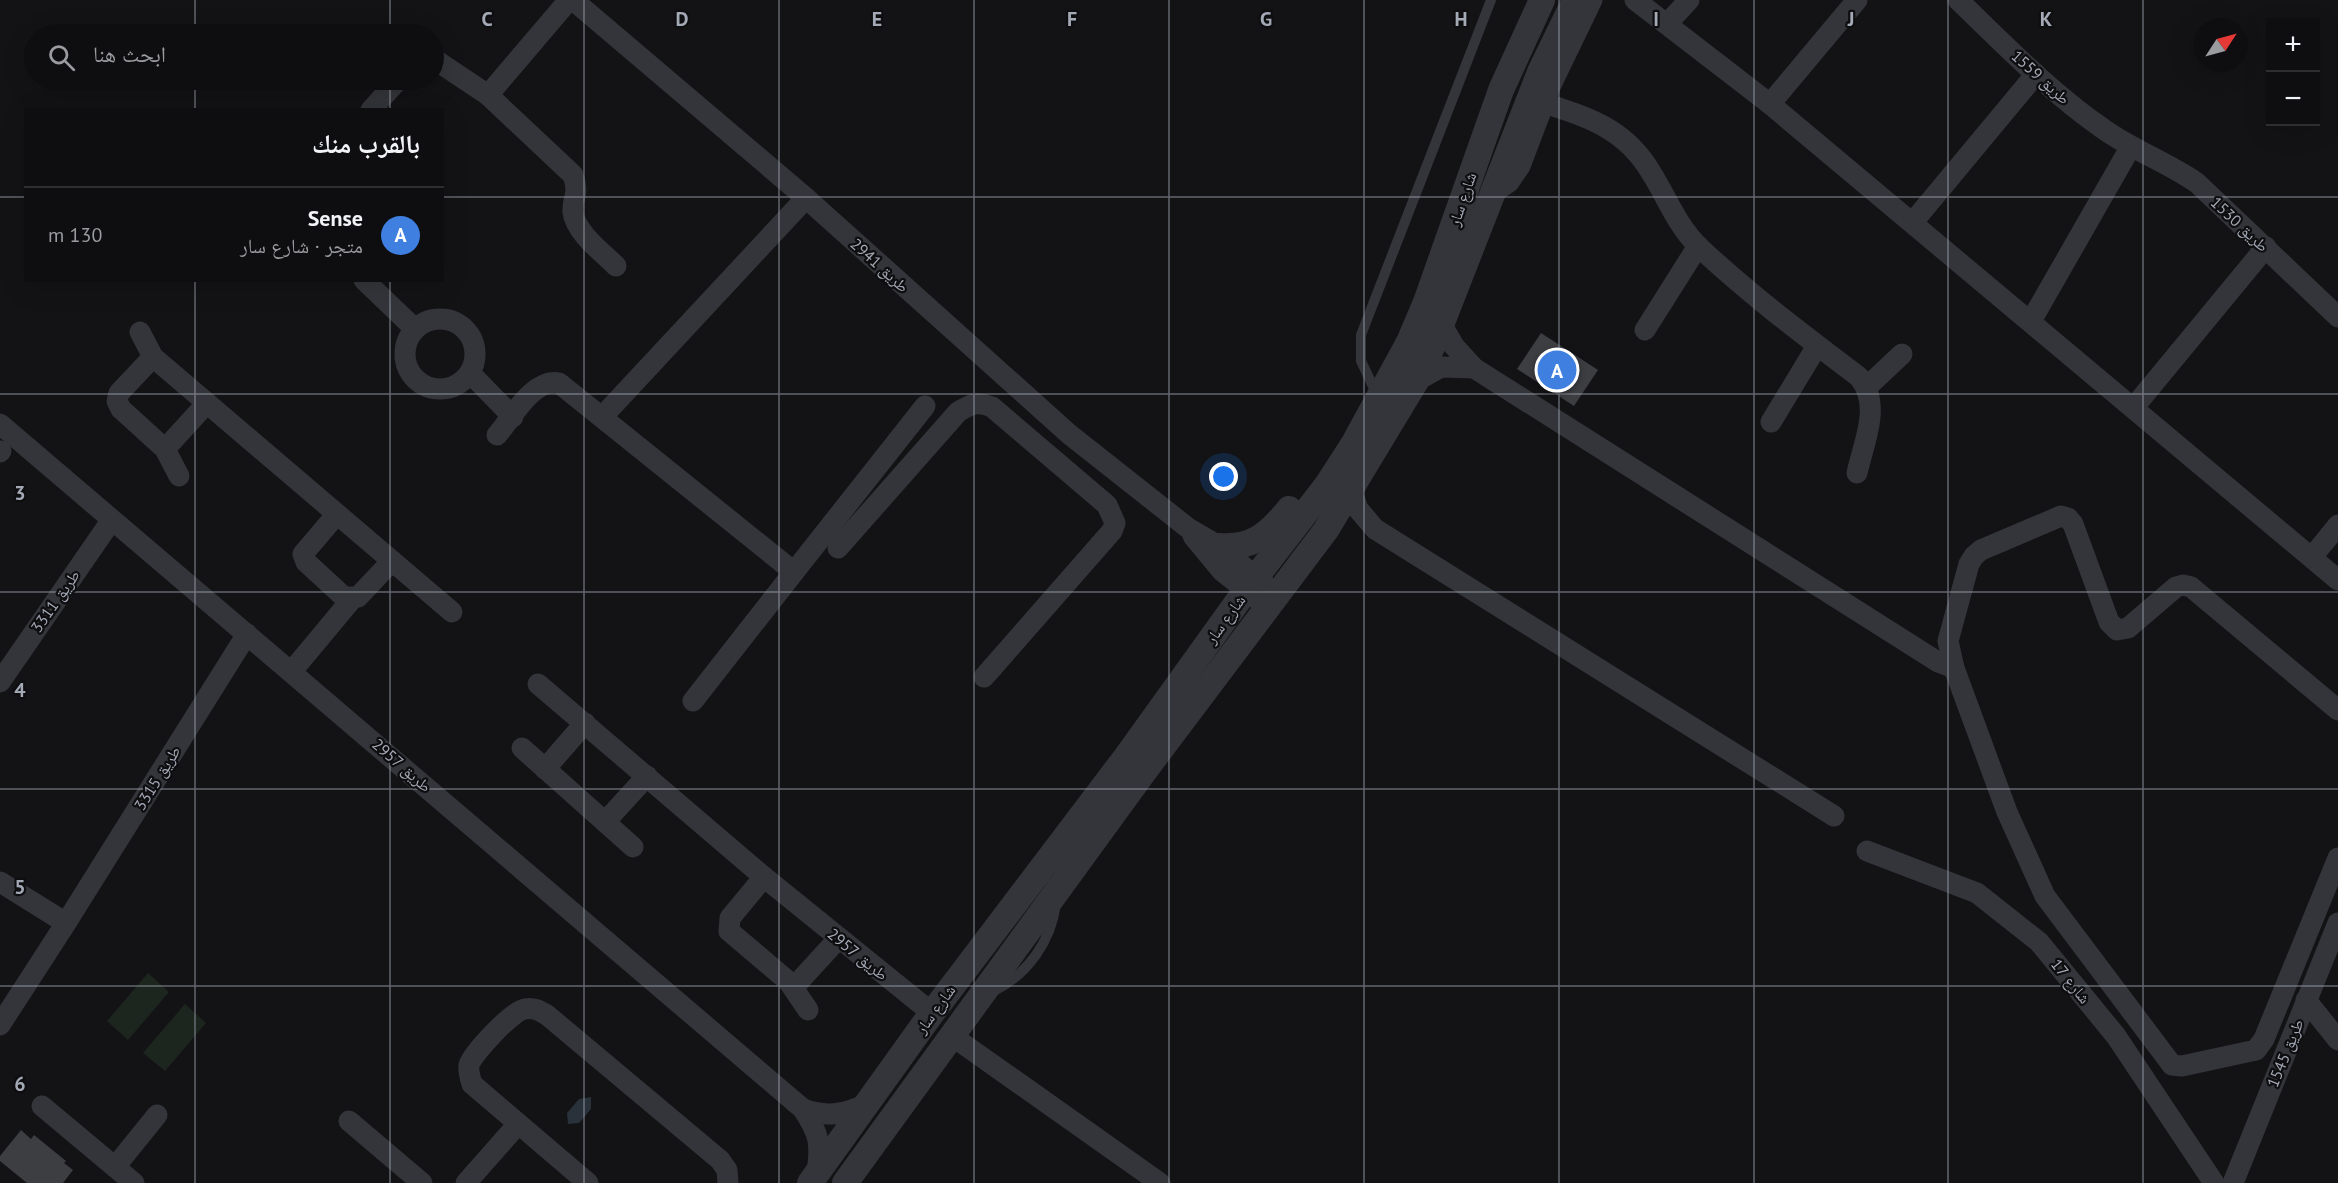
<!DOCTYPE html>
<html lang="ar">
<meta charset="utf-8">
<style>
body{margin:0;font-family:"PT Sans","Noto Naskh Arabic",sans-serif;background:#171719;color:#f1f3f6;direction:rtl}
.controls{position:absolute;right:18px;top:18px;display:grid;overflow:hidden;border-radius:0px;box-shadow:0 6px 24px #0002}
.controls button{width:54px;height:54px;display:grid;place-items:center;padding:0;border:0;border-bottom:2px solid #2e2e30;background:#0e0e10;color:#f1f3f6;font:30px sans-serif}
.compass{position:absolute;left:2194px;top:18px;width:54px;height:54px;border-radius:50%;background:#0e0e10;box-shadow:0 6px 24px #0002;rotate:54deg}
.you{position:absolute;left:1224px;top:477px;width:21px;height:21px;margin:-15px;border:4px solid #fff;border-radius:50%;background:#1a73e8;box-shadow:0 0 0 9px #1a73e833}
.badge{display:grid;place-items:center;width:39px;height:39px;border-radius:50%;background:#fdbf24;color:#fff;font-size:20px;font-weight:700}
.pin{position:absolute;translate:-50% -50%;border:3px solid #fff;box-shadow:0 2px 6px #0006}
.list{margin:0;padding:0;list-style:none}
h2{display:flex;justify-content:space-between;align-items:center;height:78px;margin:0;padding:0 24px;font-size:26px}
h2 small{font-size:20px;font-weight:400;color:#9b9c9f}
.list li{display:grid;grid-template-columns:39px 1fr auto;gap:18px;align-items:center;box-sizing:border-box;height:96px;padding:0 24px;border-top:2px solid #2e2e30}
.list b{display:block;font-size:22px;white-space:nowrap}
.list p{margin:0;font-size:20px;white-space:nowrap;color:#9b9c9f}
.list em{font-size:20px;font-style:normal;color:#9b9c9f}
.icon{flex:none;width:33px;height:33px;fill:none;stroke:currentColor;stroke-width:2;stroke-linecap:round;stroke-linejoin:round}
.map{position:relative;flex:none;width:2338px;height:1183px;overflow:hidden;direction:ltr}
.search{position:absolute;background:#0e0e10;box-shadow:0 6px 24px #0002;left:24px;top:24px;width:420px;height:66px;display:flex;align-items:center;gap:15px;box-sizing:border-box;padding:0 21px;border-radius:33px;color:#9b9c9f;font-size:22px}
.panel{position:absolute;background:#0e0e10;box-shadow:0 6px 24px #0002;left:24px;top:108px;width:420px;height:174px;border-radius:0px;direction:rtl}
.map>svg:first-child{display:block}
</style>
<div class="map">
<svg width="2338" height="1183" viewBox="0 0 2338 1183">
<rect width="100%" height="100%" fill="#131315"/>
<g fill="#1d251f">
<polygon points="148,973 169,992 128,1040 107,1021"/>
<polygon points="185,1004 206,1023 165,1071 143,1053"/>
</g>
<polygon fill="#29313a" points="591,1097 591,1109 579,1123 568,1124 567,1113 579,1099"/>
<g fill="#3d3e42">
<polygon points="1541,333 1598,370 1574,406 1517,369"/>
<polygon points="21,1130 31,1139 34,1135 66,1161 64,1163 73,1170 63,1183 27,1183 0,1161 0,1156"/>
</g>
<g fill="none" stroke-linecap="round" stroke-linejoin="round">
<g stroke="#34353a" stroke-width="10">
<polyline points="1378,397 1361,361 1361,335 1491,0"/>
<path d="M 994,991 C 1028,974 1051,941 1056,904"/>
</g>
<g stroke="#34353a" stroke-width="21">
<polyline points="573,0 806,198 1069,434 1188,528 1219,546 1277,595"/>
<polyline points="1635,0 1770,104 2338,580"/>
<path d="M 1958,0 C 2004,44 2050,92 2102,128 C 2132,150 2167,162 2197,183 L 2338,317"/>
<polyline points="1667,24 1689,0"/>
<path d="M 434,59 L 488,95 L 573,175 C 580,196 572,196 573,212 C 575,232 603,253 616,266"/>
<polyline points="488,95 569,0"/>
<path d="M 1544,103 C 1590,118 1626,129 1652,174 C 1667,198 1678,227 1699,247 C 1749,294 1805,336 1859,377 C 1882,405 1864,441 1857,473"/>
<polyline points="1770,104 1857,0"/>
<polyline points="371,110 398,80"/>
<polyline points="1493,193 1509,182 1520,166 1550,87 1592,0"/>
<polyline points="1913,222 2036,74"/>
<polyline points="364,280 414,328"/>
<circle cx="440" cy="354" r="35"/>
<polyline points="2031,321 2130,148"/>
<polyline points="1442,325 1454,346 1474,368 1938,662 1954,668"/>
<polyline points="1645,330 1698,246"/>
<polyline points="140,332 153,357 452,612"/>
<polyline points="153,357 119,393 117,401 121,409 165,449 179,476"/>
<polyline points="470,373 513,417"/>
<polyline points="1416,381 1441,367 1474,368"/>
<polyline points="1867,387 1902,354"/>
<polyline points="2134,407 2266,247"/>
<polyline points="603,416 806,198"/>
<polyline points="1771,422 1817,346"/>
<path d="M 0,424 L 803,1109 C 820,1135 821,1144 817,1173"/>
<path d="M 497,435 C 512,418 533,378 559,383 L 794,572 L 925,406"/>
<polyline points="165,449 207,403"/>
<polyline points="0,452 1,451"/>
<polyline points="1351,489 1358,509 1375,529 1834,816"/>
<polyline points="337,514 303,554 306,562 344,597 358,597 392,561"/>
<polyline points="1193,536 1222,571 1267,607"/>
<path d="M 838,548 L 958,412 C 971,404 977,401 992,407 L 1107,505 L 1115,523 L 1112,531 L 984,677"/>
<polyline points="2312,557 2338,525"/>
<polyline points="292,671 352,599"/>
<polyline points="0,682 111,521"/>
<polyline points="538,684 764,877 932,1013"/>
<polyline points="693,701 794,572"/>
<polyline points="2338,710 2191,587 2183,585 2176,587 2128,628 2117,630 2109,622 2073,524 2068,518 2061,516 1981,550 1974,556 1969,564 1948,641 1954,668 2007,812 2045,896 2172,1065 2182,1066 2256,1050 2264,1039 2338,858"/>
<polyline points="522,748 633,847"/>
<polyline points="545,769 585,723"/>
<polyline points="605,822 647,776"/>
<polyline points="1867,851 1977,893 2039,942 2116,1036 2214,1183"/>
<polyline points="764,877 730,918 729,931 789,982 808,1010"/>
<polyline points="0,882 66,923 0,1025"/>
<polyline points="66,923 247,634"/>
<polyline points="794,987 838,939"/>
<polyline points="2306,1000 2338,1040"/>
<polyline points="952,1036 1160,1183"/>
<polyline points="42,1106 134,1183"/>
<path d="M 803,1109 C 828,1118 845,1114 869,1103"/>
<polyline points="349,1121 422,1183"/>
<polyline points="115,1167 157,1115"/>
<polyline points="466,1183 518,1124"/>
<path d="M 588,1183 L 472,1084 C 470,1077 468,1072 469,1065 C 473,1053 513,1010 525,1009 C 534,1007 540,1011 547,1015 L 720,1160 L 727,1170 L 728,1183"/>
<polyline points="2233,1183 2338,923"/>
</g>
<g stroke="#34353a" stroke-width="26">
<path d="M 1219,546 C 1252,549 1269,534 1289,509"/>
<polyline points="810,1183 932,1013 1126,757 1246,590 1327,485 1354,443 1409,342 1426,302 1501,90 1542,0"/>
<polyline points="845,1183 1143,773 1326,530 1416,381 1434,343 1540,72 1575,0"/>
</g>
</g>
<path fill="none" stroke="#a4a9b6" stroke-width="1.5" stroke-opacity="0.55" d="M 195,0 L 195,34M 390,0 L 390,34M 584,0 L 584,1183M 779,0 L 779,1183M 974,0 L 974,1183M 1169,0 L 1169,1183M 1364,0 L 1364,1183M 1559,0 L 1559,1183M 1754,0 L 1754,1183M 1948,0 L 1948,1183M 2143,0 L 2143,1183M 195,80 L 195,110M 390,80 L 390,110M 0,197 L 26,197M 442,197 L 2338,197M 195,280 L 195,1183M 390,280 L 390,1183M 0,394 L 2338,394M 0,592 L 2338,592M 0,789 L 2338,789M 0,986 L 2338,986"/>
<g text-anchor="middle" stroke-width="4.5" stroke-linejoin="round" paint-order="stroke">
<g font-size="16" fill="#a4a9b6" stroke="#0e0e10">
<text transform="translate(2041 77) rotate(42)" y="6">طريق 1559</text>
<text transform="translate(1462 199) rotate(-71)" y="6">شارع سار</text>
<text transform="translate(2240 224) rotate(43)" y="6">طريق 1530</text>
<text transform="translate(880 265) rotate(42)" y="6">طريق 2941</text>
<text transform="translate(55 601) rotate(-55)" y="6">طريق 3311</text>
<text transform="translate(1225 619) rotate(-54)" y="6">شارع سار</text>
<text transform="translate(402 765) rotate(41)" y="6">طريق 2957</text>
<text transform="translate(157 778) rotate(-58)" y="6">طريق 3315</text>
<text transform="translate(858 954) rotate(39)" y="6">طريق 2957</text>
<text transform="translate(2071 981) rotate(51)" y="6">شارع 17</text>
<text transform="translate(935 1009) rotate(-54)" y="6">شارع سار</text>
<text transform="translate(2285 1053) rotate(-68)" y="6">طريق 1545</text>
</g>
</g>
<g font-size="20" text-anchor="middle" font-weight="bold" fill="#a4a9b6" stroke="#0e0e10" stroke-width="4.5" stroke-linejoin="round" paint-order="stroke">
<text x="487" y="26">C</text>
<text x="682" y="26">D</text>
<text x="877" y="26">E</text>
<text x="1072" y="26">F</text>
<text x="1266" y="26">G</text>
<text x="1461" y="26">H</text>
<text x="1656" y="26">I</text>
<text x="1851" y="26">J</text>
<text x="2046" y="26">K</text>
<text x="20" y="500">3</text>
<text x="20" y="697">4</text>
<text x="20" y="894">5</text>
<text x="20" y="1091">6</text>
</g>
</svg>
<div class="controls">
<button>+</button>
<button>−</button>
</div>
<svg class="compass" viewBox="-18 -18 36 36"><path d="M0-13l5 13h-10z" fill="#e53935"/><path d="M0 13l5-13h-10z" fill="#9b9c9f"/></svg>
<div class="you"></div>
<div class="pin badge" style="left:1557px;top:370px;background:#3f7fe0">A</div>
<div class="search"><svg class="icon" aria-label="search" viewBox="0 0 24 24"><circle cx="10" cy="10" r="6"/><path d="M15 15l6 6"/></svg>ابحث هنا</div>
<section class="panel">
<h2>بالقرب منك<small></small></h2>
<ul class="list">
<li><span class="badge" style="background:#3f7fe0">A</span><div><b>Sense</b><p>متجر · شارع سار</p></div><em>130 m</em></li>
</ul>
</section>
</div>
